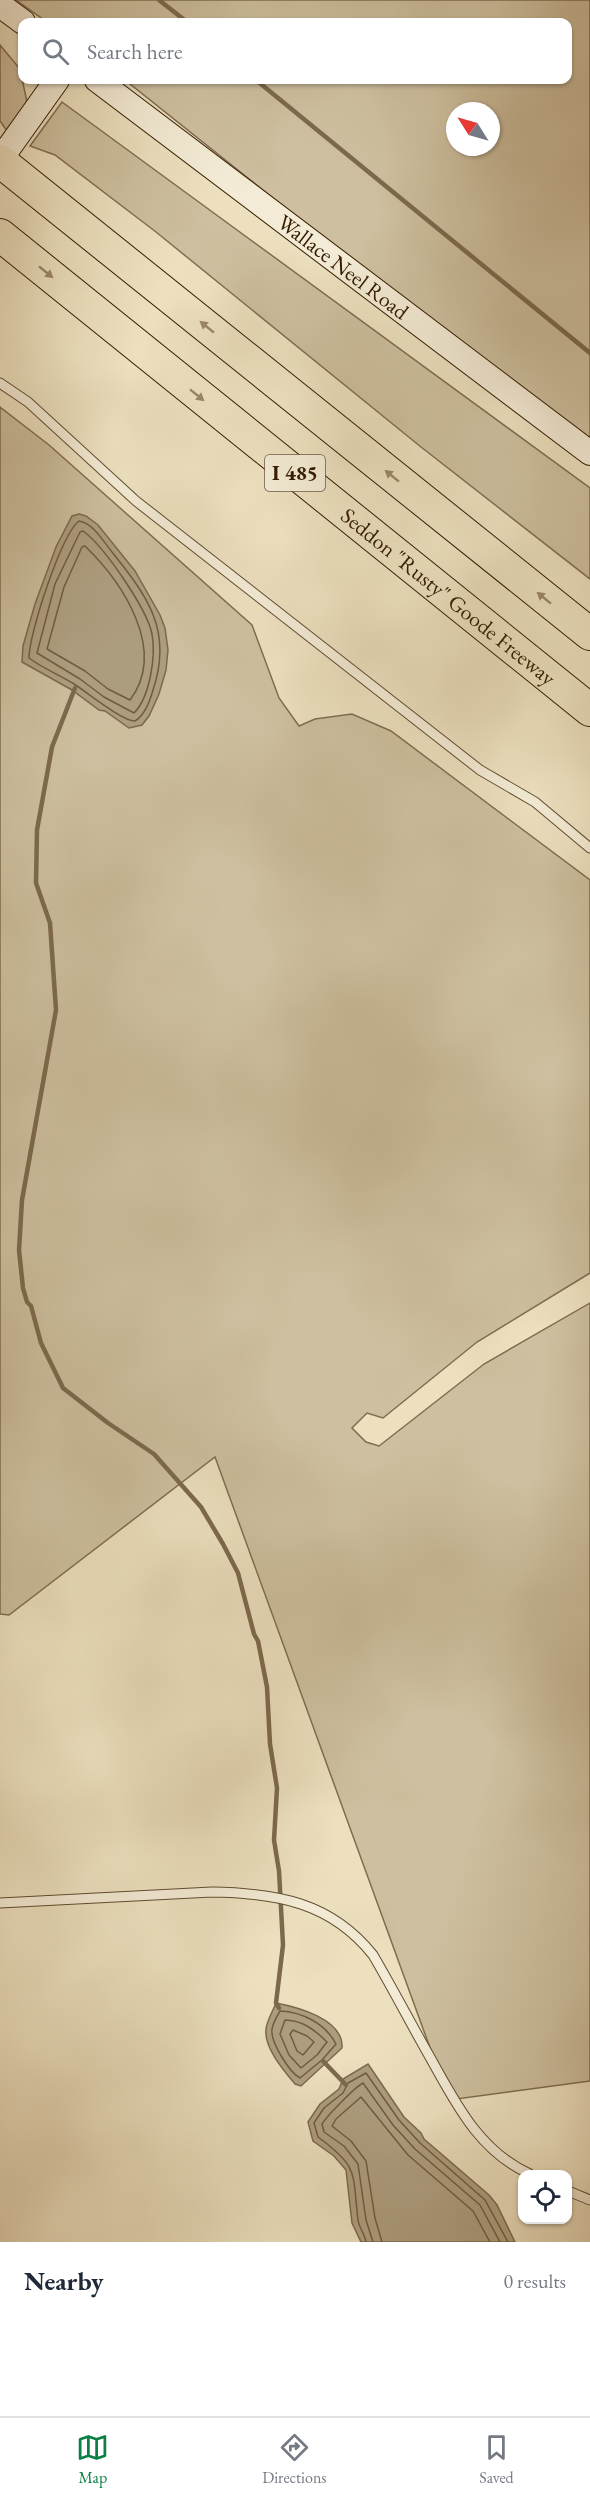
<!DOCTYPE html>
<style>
body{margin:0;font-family:"EB Garamond",serif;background:#f6f6f7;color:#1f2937}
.controls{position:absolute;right:18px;bottom:18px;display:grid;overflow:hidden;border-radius:12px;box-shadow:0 2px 4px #0004}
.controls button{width:54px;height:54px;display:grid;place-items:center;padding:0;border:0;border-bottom:2px solid #e0e1e3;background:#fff;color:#1f2937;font:30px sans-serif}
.compass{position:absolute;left:446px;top:102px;width:54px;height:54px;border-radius:50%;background:#fff;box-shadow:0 2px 4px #0004;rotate:307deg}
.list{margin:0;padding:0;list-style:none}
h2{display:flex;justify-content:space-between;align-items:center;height:78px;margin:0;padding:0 24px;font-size:26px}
h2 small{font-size:20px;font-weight:400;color:#747a83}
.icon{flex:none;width:33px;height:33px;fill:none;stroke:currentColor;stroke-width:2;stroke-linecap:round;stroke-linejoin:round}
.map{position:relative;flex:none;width:590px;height:2242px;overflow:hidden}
.search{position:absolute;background:#fff;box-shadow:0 2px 4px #0004;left:18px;right:18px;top:18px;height:66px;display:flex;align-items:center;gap:15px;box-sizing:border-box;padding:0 21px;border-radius:12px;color:#747a83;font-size:22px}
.sheet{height:174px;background:#fff}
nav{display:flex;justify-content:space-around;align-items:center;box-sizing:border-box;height:84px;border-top:2px solid #e0e1e3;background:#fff;font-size:16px;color:#747a83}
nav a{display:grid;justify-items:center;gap:3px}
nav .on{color:#0b8043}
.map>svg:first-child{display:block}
</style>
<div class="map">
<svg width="590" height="2242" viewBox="0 0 590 2242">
<rect width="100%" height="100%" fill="#ece0bf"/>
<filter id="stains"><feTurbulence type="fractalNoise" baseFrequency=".00333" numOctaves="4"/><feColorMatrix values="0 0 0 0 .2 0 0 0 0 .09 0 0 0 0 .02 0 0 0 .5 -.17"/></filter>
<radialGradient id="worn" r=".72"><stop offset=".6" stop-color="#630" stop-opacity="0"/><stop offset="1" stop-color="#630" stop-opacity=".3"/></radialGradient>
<g fill="#cdbf9f" stroke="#806d50" stroke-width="1.5" fill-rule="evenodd">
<path d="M 16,0 L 590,0 L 590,440 L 293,214 L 125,80 L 568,80 L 568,22 L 47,22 ZM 455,111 L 491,111 L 491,147 L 455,147 Z"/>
<polygon points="0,45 20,69 27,102 7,131 0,121"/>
<polygon points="62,102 590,488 590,579 421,447 156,232 55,155 30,146"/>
<polygon points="0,407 49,445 252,625 279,698 299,726 315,719 352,714 391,731 590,880 590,1273 477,1342 383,1418 367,1413 352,1428 366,1442 379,1446 484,1364 590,1303 590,2081 449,2100 215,1457 9,1615 0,1614"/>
</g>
<g fill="#ad9d7f" stroke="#7c694d" stroke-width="1.5">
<polygon points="79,514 86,516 98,525 135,571 160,615 165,628 168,650 166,670 159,694 149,716 142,725 129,728 105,711 99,710 72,690 22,662 23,646 35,604 56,547 72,516"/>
<path d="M 276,2003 C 297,2007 344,2019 342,2048 L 301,2086 L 295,2084 C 285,2072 264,2048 266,2030 C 266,2022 273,2011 276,2003 Z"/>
<polygon points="368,2064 404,2117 421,2133 424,2139 489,2195 497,2205 515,2242 361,2242 352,2223 346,2170 334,2156 313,2141 308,2122 320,2104 339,2089 343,2079"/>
</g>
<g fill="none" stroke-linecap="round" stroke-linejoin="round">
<g stroke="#705c40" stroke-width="1.5">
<path d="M 79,521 C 93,523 103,541 112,552 C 148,597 173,631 153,690 C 150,701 145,715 135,721 C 122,721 87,692 74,684 C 60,675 42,668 29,658 C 29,634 61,535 79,521 Z"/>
<path d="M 83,531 C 104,546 147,609 152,634 C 156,656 150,697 134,713 L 104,697 L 80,679 L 37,653 L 55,584 L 80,532 Z"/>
<path d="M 85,546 C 122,582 168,650 130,700 L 108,689 L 85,671 L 47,649 L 64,587 L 82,547 Z"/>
<path d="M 280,2011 C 302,2012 325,2023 336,2044 L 322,2060 L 300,2078 C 290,2073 270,2042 272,2029 C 273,2023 277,2016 280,2011 Z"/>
<path d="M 285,2020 C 302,2020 315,2030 327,2042 L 317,2055 L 301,2068 L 289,2055 L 280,2034 Z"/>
<polygon points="293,2030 307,2036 314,2042 303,2055 297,2051 290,2034"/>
<path d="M 366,2242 C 365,2234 359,2228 358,2220 C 352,2172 360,2168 318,2137 L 314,2123 L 324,2108 L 343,2093 L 348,2083 L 366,2073 L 399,2120 L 420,2143 L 485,2200 L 508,2242"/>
<path d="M 373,2242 L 366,2220 L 358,2164 L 344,2146 L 324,2132 L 322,2124 C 327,2116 355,2087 363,2083 L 393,2125 L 415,2149 L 480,2205 L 500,2242"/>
<polyline points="382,2242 375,2218 366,2161 351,2141 332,2126 336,2119 361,2097 408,2155 473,2211 490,2242"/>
</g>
<g stroke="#7c694d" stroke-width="4.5">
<polyline points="159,0 187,22"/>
<polyline points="256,80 590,353"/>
<polyline points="75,688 52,747 37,830 36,883 50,923 56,1010 22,1200 19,1250 23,1288 27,1302 31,1306 41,1343 63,1388 108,1423 154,1454 201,1507 223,1544 238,1573 254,1634 258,1641 267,1687 270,1744 277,1788 274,1840 279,1871 283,1945 276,2003 279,2008"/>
<polyline points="323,2061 346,2085"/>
</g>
<defs>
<g id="lane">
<polyline points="0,383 28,402 136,501 480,770 535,802 590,848"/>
<path d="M 0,1903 L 212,1892 C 276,1893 331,1902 373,1955 C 393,1989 411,2024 431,2059 C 456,2104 480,2152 530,2174"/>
<polyline points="568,2191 590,2200"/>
</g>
<g id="secondary">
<polyline points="0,5 23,22"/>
<path id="s1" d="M 97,80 L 590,453"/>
<polyline points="0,160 57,80"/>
</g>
<g id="highway">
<polyline points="0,161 590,634"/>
<path id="s2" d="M 0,235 L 590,710"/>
</g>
</defs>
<use href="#lane" stroke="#614c31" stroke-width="11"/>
<use href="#secondary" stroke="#331b02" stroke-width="26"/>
<use href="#highway" stroke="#331b02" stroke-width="34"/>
<use href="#lane" stroke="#f3ebd5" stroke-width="9"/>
<use href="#secondary" stroke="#f3ebd5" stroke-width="24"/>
<use href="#highway" stroke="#ece0bf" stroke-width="32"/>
</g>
<defs><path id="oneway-solid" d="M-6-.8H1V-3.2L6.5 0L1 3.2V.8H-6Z" transform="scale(1.5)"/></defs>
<g fill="#99876a">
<use href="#oneway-solid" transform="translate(46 272) rotate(39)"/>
<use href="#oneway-solid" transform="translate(207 327) rotate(-141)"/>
<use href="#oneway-solid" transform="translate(197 395) rotate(39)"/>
<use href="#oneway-solid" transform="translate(392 476) rotate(-141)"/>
<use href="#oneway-solid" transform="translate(544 598) rotate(-141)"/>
</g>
<g text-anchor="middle" stroke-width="4.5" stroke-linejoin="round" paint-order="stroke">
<rect fill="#f3ebd5" stroke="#6d5941" stroke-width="1.5" x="265" y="455" width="60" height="36" rx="4.5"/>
<g font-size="21" font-weight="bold" fill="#331b02">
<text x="295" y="480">I 485</text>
</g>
<g font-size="22" fill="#331b02" stroke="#f3ebd5">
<text dy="8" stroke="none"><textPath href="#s1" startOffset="309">Wallace Neel Road</textPath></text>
<text dy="8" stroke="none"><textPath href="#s2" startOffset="576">Seddon "Rusty" Goode Freeway</textPath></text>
</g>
</g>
<rect width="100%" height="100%" filter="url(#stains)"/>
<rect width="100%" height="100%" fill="url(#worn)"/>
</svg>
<div class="controls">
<button><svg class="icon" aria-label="locate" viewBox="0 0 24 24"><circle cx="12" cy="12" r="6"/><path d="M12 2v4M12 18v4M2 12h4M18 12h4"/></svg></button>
</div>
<svg class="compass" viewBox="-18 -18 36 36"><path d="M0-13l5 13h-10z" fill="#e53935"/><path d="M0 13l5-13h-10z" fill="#747a83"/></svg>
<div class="search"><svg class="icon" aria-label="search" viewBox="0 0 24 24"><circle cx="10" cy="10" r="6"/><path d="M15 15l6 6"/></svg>Search here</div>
</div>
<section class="sheet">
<h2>Nearby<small>0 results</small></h2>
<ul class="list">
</ul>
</section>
<nav>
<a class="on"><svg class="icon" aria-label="map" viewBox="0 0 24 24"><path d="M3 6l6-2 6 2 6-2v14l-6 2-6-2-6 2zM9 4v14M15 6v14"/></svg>Map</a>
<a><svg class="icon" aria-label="directions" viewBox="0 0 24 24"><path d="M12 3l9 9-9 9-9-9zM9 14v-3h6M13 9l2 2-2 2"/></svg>Directions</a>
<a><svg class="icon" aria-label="saved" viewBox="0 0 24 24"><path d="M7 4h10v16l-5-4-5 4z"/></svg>Saved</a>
</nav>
